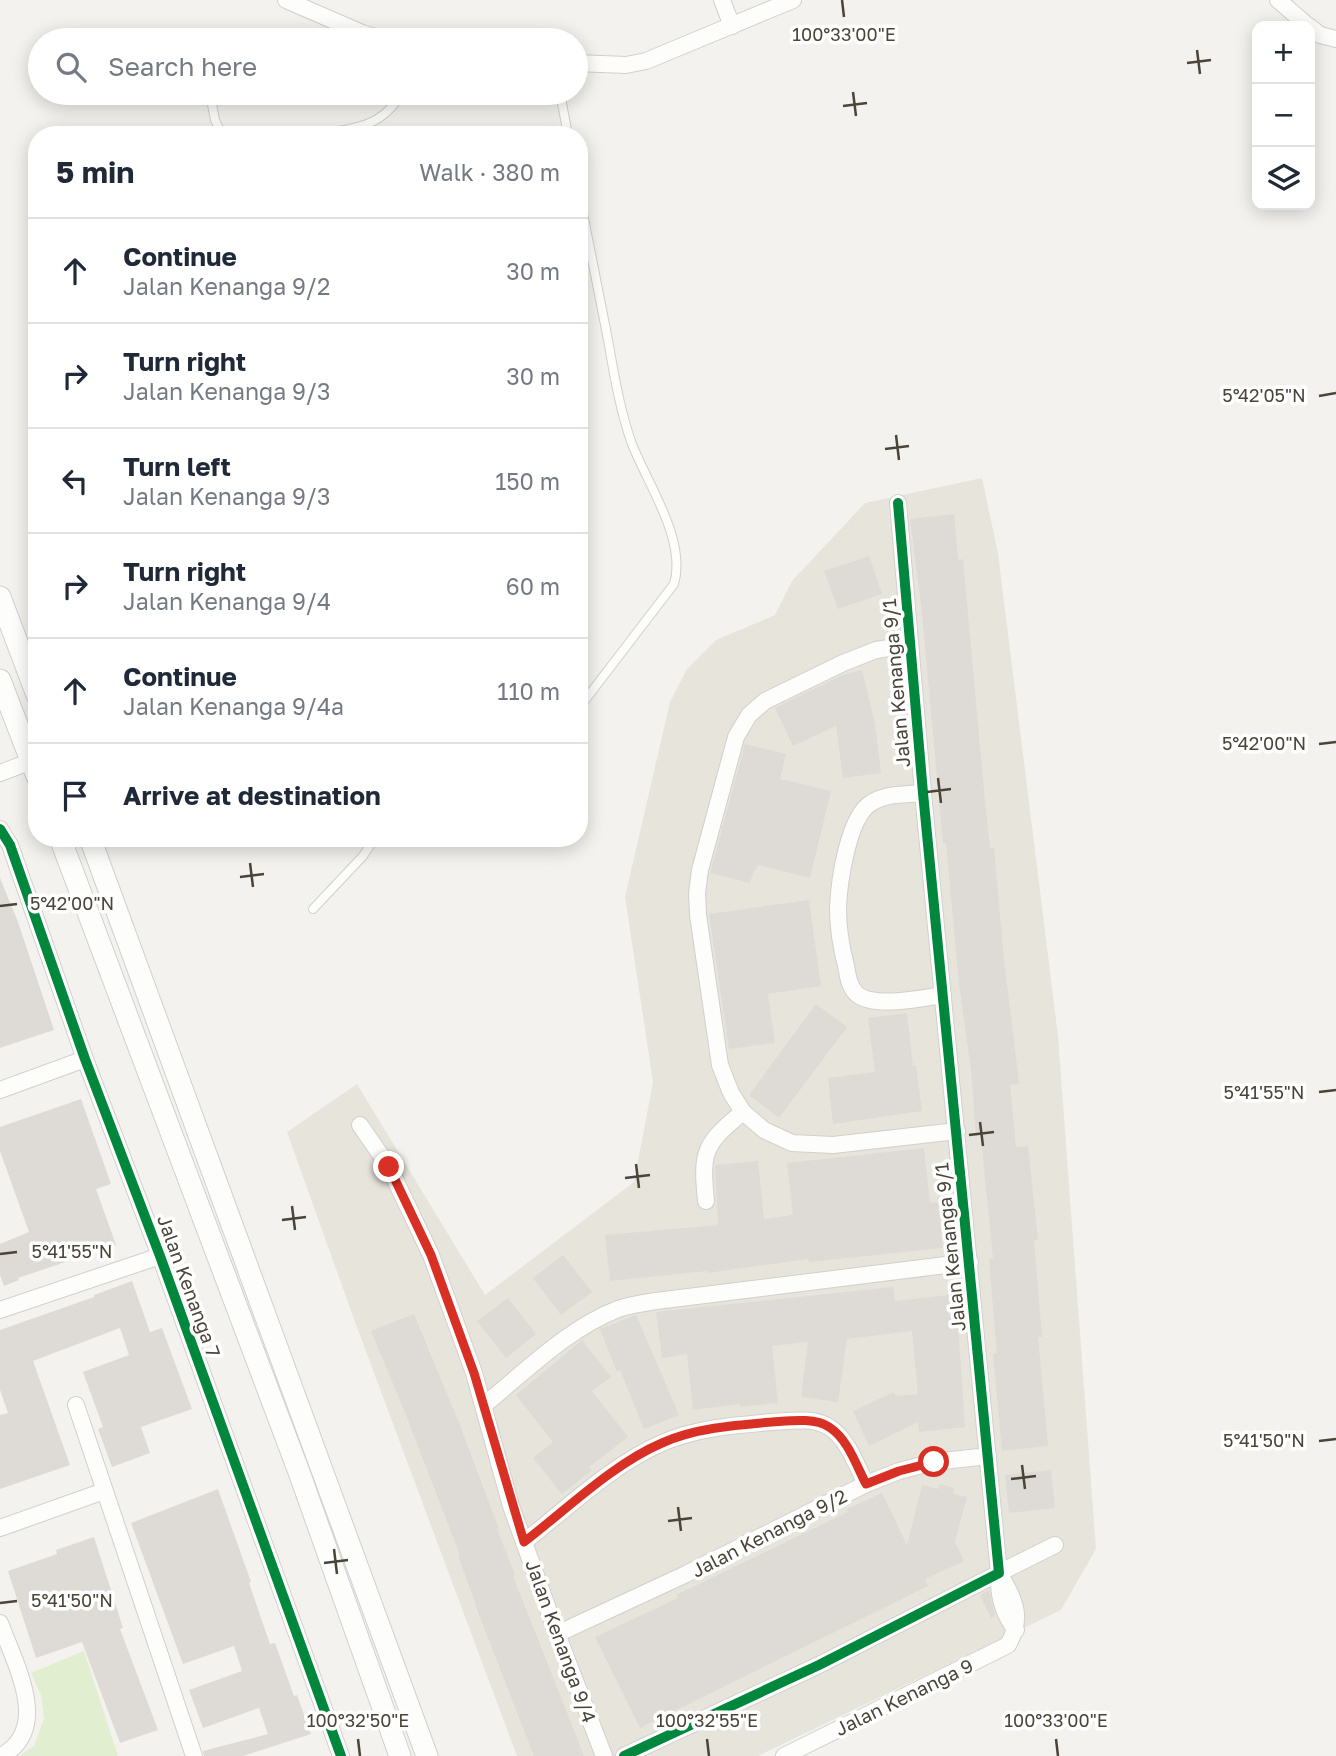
<!DOCTYPE html>
<meta charset="utf-8">
<style>
body{margin:0;font-family:"Golos Text",sans-serif;background:#f2f2f3;color:#1f2937}
.controls{position:absolute;right:21px;top:21px;display:grid;overflow:hidden;border-radius:14px;box-shadow:0 4px 18px #0003}
.controls button{width:63px;height:63px;display:grid;place-items:center;padding:0;border:0;border-bottom:2px solid #e0e1e3;background:#fff;color:#1f2937;font:35px sans-serif}
.stop{position:absolute;width:21px;height:21px;margin:-16px;border:5px solid #d93025;border-radius:50%;background:#fff}
.stop.end{background:#d93025;border-color:#fff;box-shadow:0 2px 7px #0008}
.list{margin:0;padding:0;list-style:none}
h2{display:flex;justify-content:space-between;align-items:center;height:91px;margin:0;padding:0 28px;font-size:30px}
h2 small{font-size:23px;font-weight:400;color:#747a83}
.list li{display:grid;grid-template-columns:46px 1fr auto;gap:21px;align-items:center;box-sizing:border-box;height:105px;padding:0 28px;border-top:2px solid #e0e1e3}
.list b{display:block;font-size:26px;white-space:nowrap}
.list p{margin:0;font-size:23px;white-space:nowrap;color:#747a83}
.list em{font-size:23px;font-style:normal;color:#747a83}
.icon{flex:none;width:38px;height:38px;fill:none;stroke:currentColor;stroke-width:2;stroke-linecap:round;stroke-linejoin:round}
.map{position:relative;flex:none;width:1336px;height:1756px;overflow:hidden}
.search{position:absolute;background:#fff;box-shadow:0 4px 18px #0003;left:28px;top:28px;width:560px;height:77px;display:flex;align-items:center;gap:18px;box-sizing:border-box;padding:0 24px;border-radius:38px;color:#747a83;font-size:26px}
.panel{position:absolute;background:#fff;box-shadow:0 4px 18px #0003;left:28px;top:126px;width:560px;height:721px;border-radius:28px}
.map>svg:first-child{display:block}
</style>
<div class="map">
<svg width="1336" height="1756" viewBox="0 0 1336 1756">
<rect width="100%" height="100%" fill="#f4f2ee"/>
<polygon fill="#e7e4dc" points="982,478 998,553 1058,1036 1096,1549 1061,1610 758,1756 517,1756 355,1322 287,1132 357,1084 485,1295 634,1182 653,1082 625,897 670,702 687,669 716,640 775,615 792,581 865,503"/>
<polygon fill="#e1eecf" points="84,1651 118,1756 19,1756 34,1746 44,1719 41,1695 31,1673"/>
<g fill="#dedbd6">
<polygon points="954,514 958,560 963,559 985,801 990,848 994,848 1004,960 1017,1065 1019,1084 1010,1085 1016,1147 1028,1146 1030,1164 1038,1240 1034,1240 1042,1337 1038,1337 1048,1446 1002,1451 993,1354 997,1354 989,1259 993,1258 984,1169 981,1135 976,1136 971,1070 959,984 946,843 943,843 922,613 910,519"/>
<polygon points="869,556 882,594 838,609 824,571"/>
<polygon points="862,670 875,724 881,773 843,778 836,726 793,746 775,708 842,675"/>
<polygon points="745,744 786,754 780,779 831,791 810,878 758,865 753,873 750,883 710,873"/>
<polygon points="0,878 18,922 54,1030 0,1048"/>
<polygon points="809,900 821,986 768,994 775,1043 729,1049 709,914"/>
<polygon points="816,1004 847,1027 779,1118 749,1095"/>
<polygon points="907,1013 913,1066 916,1065 922,1111 833,1124 828,1078 875,1072 868,1018"/>
<polygon points="81,1099 111,1184 96,1189 116,1245 18,1278 19,1280 4,1286 0,1275 0,1244 29,1232 0,1151 0,1127"/>
<polygon points="924,1148 930,1203 938,1202 943,1248 809,1262 808,1259 707,1273 707,1271 610,1281 605,1235 718,1225 715,1165 758,1161 764,1219 793,1215 787,1163"/>
<polygon points="563,1255 592,1292 561,1315 533,1278"/>
<polygon points="132,1281 150,1332 162,1328 192,1409 141,1427 150,1453 112,1467 98,1429 103,1427 83,1372 129,1355 120,1328 33,1361 70,1465 0,1489 0,1415 8,1413 0,1390 0,1330 94,1297 94,1295"/>
<polygon points="893,1287 895,1301 956,1294 965,1427 919,1432 918,1422 869,1446 853,1411 894,1392 896,1396 918,1394 912,1331 847,1339 838,1402 801,1397 808,1342 772,1346 778,1403 740,1407 740,1404 693,1410 687,1354 662,1358 656,1312"/>
<polygon points="508,1298 536,1334 506,1358 477,1321"/>
<polygon points="414,1314 459,1423 499,1529 497,1529 515,1575 513,1576 584,1756 534,1756 474,1602 475,1602 458,1556 460,1555 404,1410 371,1331"/>
<polygon points="636,1315 679,1415 644,1429 620,1370 617,1372 600,1329"/>
<polygon points="582,1340 611,1377 592,1391 628,1437 589,1467 592,1470 562,1494 533,1458 553,1442 516,1395"/>
<polygon points="1051,1470 1055,1508 1009,1513 1005,1475"/>
<polygon points="940,1484 954,1488 953,1494 967,1497 955,1542 964,1561 925,1579 928,1586 640,1728 595,1637 678,1598 676,1595 848,1512 847,1509 882,1493 907,1545 922,1485 938,1489"/>
<polygon points="218,1489 251,1582 249,1583 270,1644 275,1643 294,1696 297,1695 311,1734 243,1756 204,1756 203,1751 268,1734 259,1708 203,1728 189,1690 242,1671 234,1646 183,1664 131,1523"/>
<polygon points="94,1537 123,1628 120,1629 158,1730 120,1743 82,1642 36,1658 8,1571 57,1554 56,1550"/>
<polygon points="989,1590 995,1615 991,1618 980,1595"/>
</g>
<g fill="none" stroke-linecap="round" stroke-linejoin="round">
<defs>
<g id="service">
<polyline points="560,93 568,135"/>
<polyline points="210,94 215,120 222,135"/>
<path d="M 310,135 C 347,130 383,129 401,93"/>
<path d="M 579,193 C 589,242 598,291 608,340 C 614,374 620,411 632,444 C 647,483 687,540 674,584 L 579,708"/>
<polyline points="313,909 363,856 375,838"/>
</g>
<g id="minor">
<polyline points="286,0 362,33 385,40"/>
<polyline points="722,0 732,26"/>
<polyline points="1278,0 1308,26"/>
<polyline points="1310,27 1320,35 1336,39"/>
<polyline points="576,63 626,65 646,61 793,0"/>
<polyline points="909,645 876,650 843,663 765,701 749,715 736,737 700,870 697,893 698,915 720,1065 731,1093 743,1112 764,1130 792,1143 833,1145 957,1131"/>
<polyline points="0,773 37,759"/>
<path d="M 923,793 C 907,795 885,793 871,803 C 848,817 839,882 838,908 C 838,927 841,947 846,966 C 848,976 849,988 858,995 C 876,1008 922,998 943,995"/>
<polyline points="0,829 10,845 85,1059 160,1256 341,1756"/>
<polyline points="0,1090 85,1059"/>
<polyline points="360,1125 389,1167 431,1255 474,1373 511,1506 557,1634 604,1756"/>
<path d="M 706,1201 C 701,1151 704,1144 743,1112"/>
<polyline points="0,1310 160,1256"/>
<polyline points="76,1405 194,1756"/>
<path d="M 484,1405 C 526,1371 567,1329 618,1309 C 630,1305 643,1303 656,1301 L 970,1262"/>
<polyline points="0,1528 104,1491"/>
<path d="M 524,1542 C 566,1509 613,1464 662,1443 C 695,1428 736,1425 772,1422 C 788,1421 814,1417 829,1427 C 848,1439 856,1465 866,1484"/>
<polyline points="999,1573 1055,1545"/>
<path d="M 999,1574 C 998,1595 1003,1614 1016,1630"/>
<path d="M 0,1623 C 15,1664 52,1729 1,1756"/>
<polyline points="557,1634 684,1575 866,1484 899,1471 934,1462 988,1456"/>
<polyline points="624,1756 819,1665 999,1573 923,793 898,503"/>
<path d="M 784,1756 L 1008,1645 C 1024,1616 1014,1599 999,1573"/>
</g>
<g id="tertiary">
<polyline points="0,597 37,695"/>
<polyline points="0,680 37,776"/>
<polyline points="60,838 299,1472 400,1756"/>
<polyline points="90,838 427,1756"/>
</g>
</defs>
<use href="#service" stroke="#d2d0cb" stroke-width="10"/>
<use href="#minor" stroke="#d2d0cb" stroke-width="18"/>
<use href="#tertiary" stroke="#d2d0cb" stroke-width="23"/>
<use href="#service" stroke="#fdfdfc" stroke-width="8"/>
<use href="#minor" stroke="#fdfdfc" stroke-width="16"/>
<use href="#tertiary" stroke="#fdfdfc" stroke-width="21"/>
<defs>
<g id="cycleway">
<polyline points="0,829 10,845 85,1059 160,1256 341,1756"/>
<polyline points="624,1756 819,1665 999,1573 923,793 898,503"/>
</g>
</defs>
<use href="#cycleway" stroke="#fff" stroke-width="15"/>
<use href="#cycleway" stroke="#00873e" stroke-width="10"/>
</g>
<g fill="none" stroke-linecap="round" stroke-linejoin="round">
<path stroke="#d93025" stroke-width="9" d="M 389,1167 L 431,1255 L 474,1373 L 524,1542 C 567,1509 613,1464 662,1443 C 695,1428 736,1425 772,1422 C 788,1421 815,1417 829,1427 C 848,1439 856,1465 866,1484 L 899,1471 L 934,1462"/>
</g>
<path fill="none" stroke="#4b4439" stroke-width="2.5" d="M 842,0 L 844,17M 1197,50 L 1200,74M 1187,63 L 1211,60M 853,92 L 856,116M 843,106 L 867,103M 1319,396 L 1336,393M 896,435 L 899,460M 885,449 L 909,446M 1319,744 L 1336,742M 938,778 L 941,803M 927,792 L 951,789M 250,863 L 253,887M 240,877 L 264,874M 0,906 L 17,904M 1319,1092 L 1336,1090M 980,1122 L 983,1146M 969,1135 L 994,1132M 636,1164 L 639,1188M 625,1178 L 650,1175M 292,1206 L 295,1230M 282,1220 L 306,1217M 0,1254 L 17,1252M 1319,1441 L 1336,1439M 1022,1465 L 1025,1489M 1011,1479 L 1036,1476M 678,1507 L 681,1531M 668,1521 L 692,1518M 334,1549 L 337,1574M 324,1563 L 348,1560M 0,1603 L 17,1601M 358,1739 L 360,1756M 707,1739 L 709,1756M 1056,1739 L 1058,1756"/>
<g text-anchor="middle" stroke-width="7" stroke-linejoin="round" paint-order="stroke">
<g font-size="19" fill="#4b4439" stroke="#fff">
<text transform="translate(896 683) rotate(-95)" y="7">Jalan Kenanga 9/1</text>
<text transform="translate(950 1247) rotate(-96)" y="7">Jalan Kenanga 9/1</text>
<text transform="translate(189 1286) rotate(70)" y="7">Jalan Kenanga 7</text>
<text transform="translate(769 1533) rotate(-27)" y="7">Jalan Kenanga 9/2</text>
<text transform="translate(561 1641) rotate(70)" y="7">Jalan Kenanga 9/4</text>
<text transform="translate(904 1697) rotate(-26)" y="7">Jalan Kenanga 9</text>
</g>
</g>
<g font-size="18" text-anchor="middle" fill="#4b4439" stroke="#fff" stroke-width="7" stroke-linejoin="round" paint-order="stroke">
<text x="844" y="41">100°33'00"E</text>
<text x="1264" y="402">5°42'05"N</text>
<text x="1264" y="750">5°42'00"N</text>
<text x="72" y="910">5°42'00"N</text>
<text x="1264" y="1099">5°41'55"N</text>
<text x="72" y="1258">5°41'55"N</text>
<text x="1264" y="1447">5°41'50"N</text>
<text x="72" y="1607">5°41'50"N</text>
<text x="358" y="1727">100°32'50"E</text>
<text x="707" y="1727">100°32'55"E</text>
<text x="1056" y="1727">100°33'00"E</text>
</g>
</svg>
<div class="controls">
<button>+</button>
<button>−</button>
<button><svg class="icon" aria-label="layers" viewBox="0 0 24 24"><path d="M12 4l9 5-9 5-9-5zM3 14l9 5 9-5"/></svg></button>
</div>
<div class="stop" style="left:934px;top:1462px"></div>
<div class="stop end" style="left:389px;top:1167px"></div>
<div class="search"><svg class="icon" aria-label="search" viewBox="0 0 24 24"><circle cx="10" cy="10" r="6"/><path d="M15 15l6 6"/></svg>Search here</div>
<section class="panel">
<h2>5 min<small>Walk · 380 m</small></h2>
<ul class="list">
<li><svg class="icon" aria-label="ahead" viewBox="0 0 24 24"><path d="M12 20V5M6 11l6-6 6 6"/></svg><div><b>Continue</b><p>Jalan Kenanga 9/2</p></div><em>30 m</em></li>
<li><svg class="icon" aria-label="right" viewBox="0 0 24 24"><path d="M7 20v-9h11M14 6l5 5-5 5"/></svg><div><b>Turn right</b><p>Jalan Kenanga 9/3</p></div><em>30 m</em></li>
<li><svg class="icon" aria-label="left" viewBox="0 0 24 24"><path d="M17 20v-9H6M10 6l-5 5 5 5"/></svg><div><b>Turn left</b><p>Jalan Kenanga 9/3</p></div><em>150 m</em></li>
<li><svg class="icon" aria-label="right" viewBox="0 0 24 24"><path d="M7 20v-9h11M14 6l5 5-5 5"/></svg><div><b>Turn right</b><p>Jalan Kenanga 9/4</p></div><em>60 m</em></li>
<li><svg class="icon" aria-label="ahead" viewBox="0 0 24 24"><path d="M12 20V5M6 11l6-6 6 6"/></svg><div><b>Continue</b><p>Jalan Kenanga 9/4a</p></div><em>110 m</em></li>
<li><svg class="icon" aria-label="arrive" viewBox="0 0 24 24"><path d="M6 21V4h12l-3 4 3 4H6"/></svg><div><b>Arrive at destination</b></div></li>
</ul>
</section>
</div>
